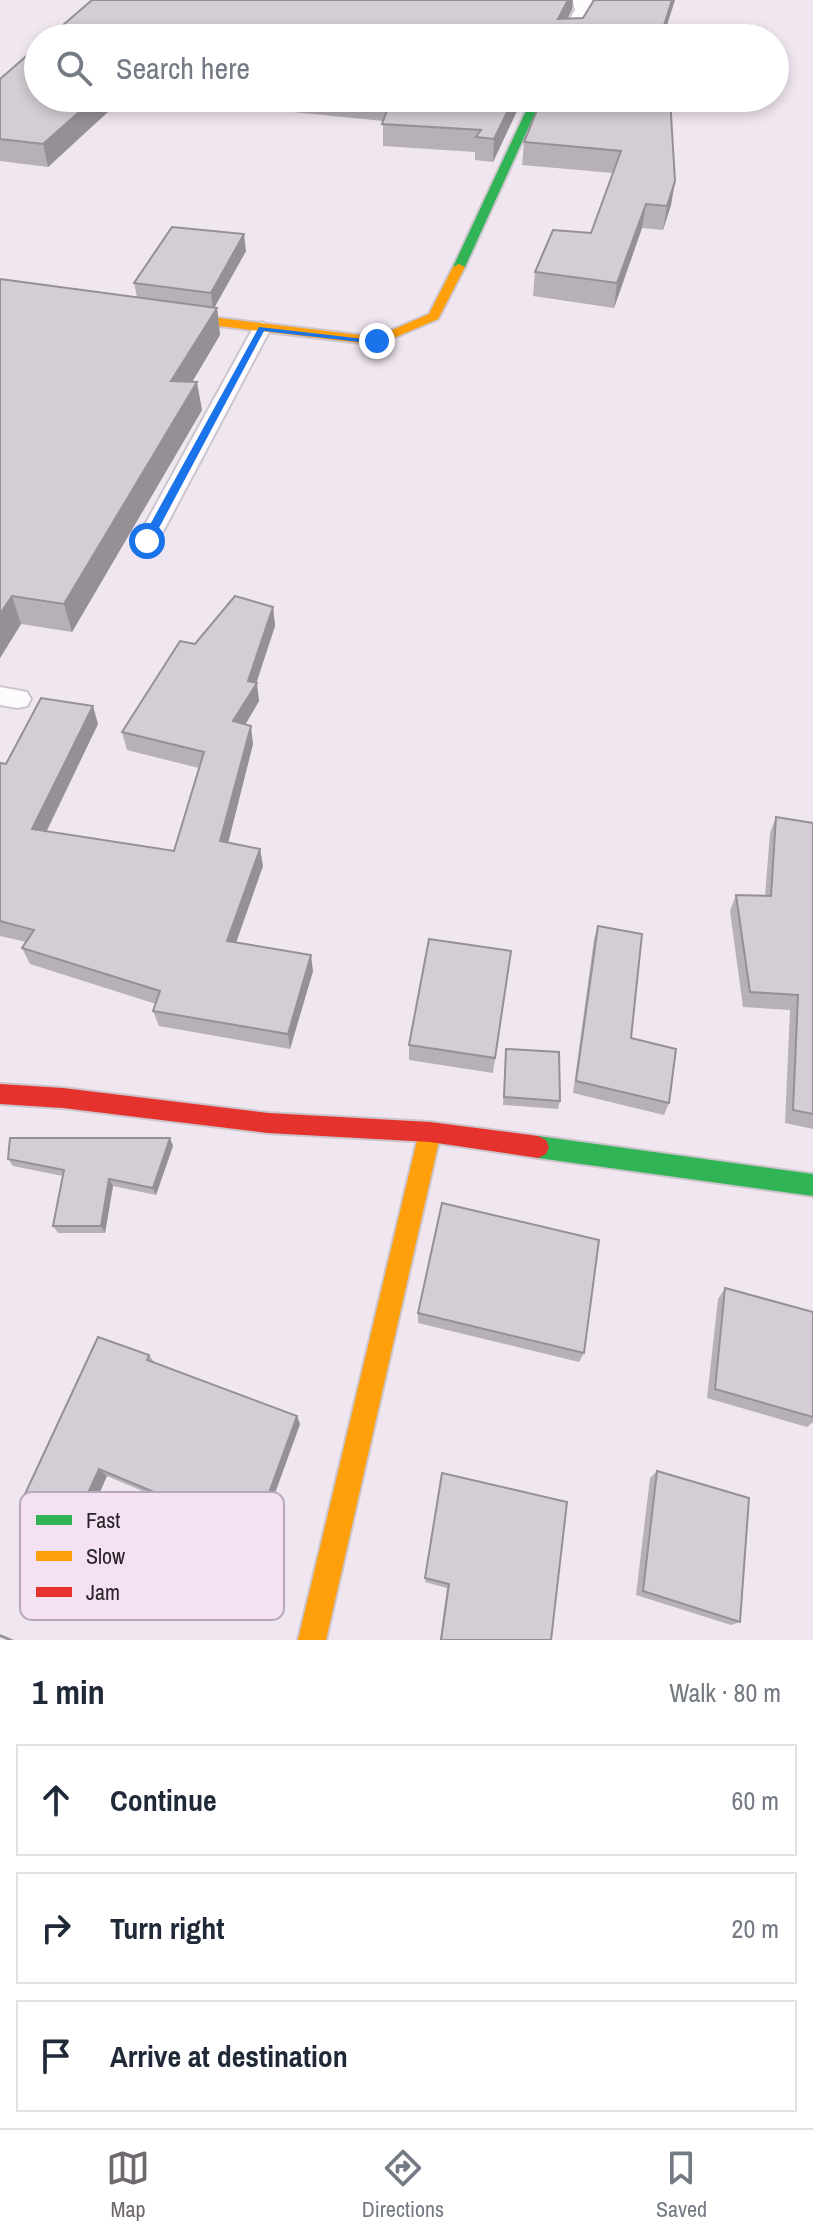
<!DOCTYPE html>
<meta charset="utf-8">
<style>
body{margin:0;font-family:"Archivo Narrow",sans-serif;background:#f6f6f7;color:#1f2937}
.stop{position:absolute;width:24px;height:24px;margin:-18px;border:6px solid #1a73e8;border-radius:50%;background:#fff}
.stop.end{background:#1a73e8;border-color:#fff;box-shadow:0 2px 8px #0008}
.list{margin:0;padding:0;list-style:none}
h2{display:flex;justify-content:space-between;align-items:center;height:104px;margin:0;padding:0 32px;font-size:34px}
h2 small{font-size:26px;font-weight:400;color:#747a83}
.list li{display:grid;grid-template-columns:52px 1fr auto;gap:24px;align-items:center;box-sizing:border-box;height:112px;margin:0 16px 16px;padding:0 16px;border:2px solid #e0e1e3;border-radius:0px}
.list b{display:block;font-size:30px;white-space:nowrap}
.list em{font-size:26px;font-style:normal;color:#747a83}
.icon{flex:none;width:44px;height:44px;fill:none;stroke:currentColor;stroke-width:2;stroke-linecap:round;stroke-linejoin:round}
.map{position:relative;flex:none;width:813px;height:1640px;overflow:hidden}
.search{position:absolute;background:#fff;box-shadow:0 4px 12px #0003;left:24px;right:24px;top:24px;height:88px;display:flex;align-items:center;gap:20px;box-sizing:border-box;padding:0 28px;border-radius:44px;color:#747a83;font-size:30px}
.sheet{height:488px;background:#fff}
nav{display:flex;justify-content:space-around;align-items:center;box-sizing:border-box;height:112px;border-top:2px solid #e0e1e3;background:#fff;font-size:22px;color:#747a83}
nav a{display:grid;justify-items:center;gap:4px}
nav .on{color:#70686f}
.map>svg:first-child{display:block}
</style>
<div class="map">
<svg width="813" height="1640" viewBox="0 0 813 1640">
<rect width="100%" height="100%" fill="#f0e6f0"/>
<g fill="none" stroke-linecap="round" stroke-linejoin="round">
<defs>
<g id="lane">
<polygon points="262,322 271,328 158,541 155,546 139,546 136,541 253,328"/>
<polygon points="0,687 27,692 31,699 27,706 18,708 0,705"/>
</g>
<polygon id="street" points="572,0 592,0 595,10 578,38 558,38 575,10"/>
<g id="fast">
<polygon points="532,98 542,98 465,267 455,269 453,267"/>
<polygon points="538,1136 813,1174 813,1196 538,1158 530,1154 527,1147 530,1140"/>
</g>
<g id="slow">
<polygon points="459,264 465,267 438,319 377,345 161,319 155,315 161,311 376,337 429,314 453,267"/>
<polygon points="430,1122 438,1125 441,1132 326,1640 298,1640 419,1132 422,1125"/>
</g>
<polygon id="jam" points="0,1084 63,1088 268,1113 430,1122 538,1136 546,1140 549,1147 546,1154 538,1158 430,1142 268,1133 63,1108 0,1104"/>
</defs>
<use href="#lane" stroke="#ccc5cc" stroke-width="4"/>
<use href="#street" stroke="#ccc5cc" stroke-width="4"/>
<use href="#fast" stroke="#ccc5cc" stroke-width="4"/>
<use href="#slow" stroke="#ccc5cc" stroke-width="4"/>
<use href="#jam" stroke="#ccc5cc" stroke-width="4"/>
<use href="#lane" fill="#fdfbfd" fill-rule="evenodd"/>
<use href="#street" fill="#fdfbfd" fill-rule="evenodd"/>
<use href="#fast" fill="#30b455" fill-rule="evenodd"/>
<use href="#slow" fill="#ff9f0a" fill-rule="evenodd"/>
<use href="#jam" fill="#e5322d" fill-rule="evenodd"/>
</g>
<g fill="#b7b0b7">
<polygon points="0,79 38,98 123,98 48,167 0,161"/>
<polygon points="154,98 523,98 493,162 475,160 475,152 383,146 383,121"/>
<polygon points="542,98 675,181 671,205 663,230 642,228 614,308 533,296 535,272 591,233 613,173 522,165 524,142"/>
<polygon points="246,251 214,308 217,308 220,335 192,382 202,410 72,632 21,624 0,658 0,279 137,297 134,283"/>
<polygon points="273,607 275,626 256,683 259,701 245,724 253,744 228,843 260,849 263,866 236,942 313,971 290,1049 159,1026 153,1011 156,1004 30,964 22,948 26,942 0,936 0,763 6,764 98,724 47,831 174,851 199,768 127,750 122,732 195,644"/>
<polygon points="776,817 813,823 813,1129 785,1123 790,1010 743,1007 730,911 736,895 765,896 770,833"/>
<polygon points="598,926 631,1038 669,1103 664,1115 573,1093 594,939"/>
<polygon points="511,951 493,1073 409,1060 409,1045"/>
<polygon points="506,1049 560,1101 558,1109 503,1105"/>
<polygon points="173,1146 156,1195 113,1186 105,1233 58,1233 53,1226 63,1176 13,1166 8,1159"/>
<polygon points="725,1288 813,1312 813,1422 807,1427 707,1398 718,1299"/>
<polygon points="418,1313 584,1353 579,1362 418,1323"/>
<polygon points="149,1355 154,1362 300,1424 258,1540 107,1476 87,1521 35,1500 25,1494"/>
<polygon points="657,1471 740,1622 731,1625 636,1595 650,1478"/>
<polygon points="442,1473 551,1640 440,1640 447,1588 425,1582"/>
</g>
<g fill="#959095">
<polygon points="568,0 573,0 572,10 557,38 558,19"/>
<polygon points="672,0 675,0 663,38 660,38"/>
<polygon points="95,98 123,98 48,167 43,144"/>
<polygon points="514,98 523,98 493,162 494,139"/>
<polygon points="675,181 671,205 663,230 667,206"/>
<polygon points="646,204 642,228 614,308 617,283"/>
<polygon points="244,234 246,251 213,310 211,293"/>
<polygon points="217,308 220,335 176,409 171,381"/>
<polygon points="197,382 202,410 72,632 64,604"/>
<polygon points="12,596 21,624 0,658 0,614"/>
<polygon points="273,607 275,626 256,684 257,683 259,701 237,739 233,721"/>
<polygon points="93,706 98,724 39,846 32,829"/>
<polygon points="251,726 253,744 224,859 220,841"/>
<polygon points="260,849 263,866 231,957 227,941"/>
<polygon points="311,955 313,971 290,1049 288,1034"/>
<polygon points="170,1138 173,1146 156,1195 153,1188"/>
<polygon points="109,1179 113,1186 105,1233 101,1226"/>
<polygon points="297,1416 300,1424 258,1540 254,1534"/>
<polygon points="99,1469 107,1476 87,1521 78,1515"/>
<polygon points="0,1634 14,1640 7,1640 0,1637"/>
</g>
<g fill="#d5cdd5" stroke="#959095" stroke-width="2">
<polygon points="92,0 568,0 558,19 583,18 594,0 672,0 660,38 48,38"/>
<polygon points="38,46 38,98 95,98 43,144 0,139 0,79"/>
<polygon points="378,98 514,98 494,139 476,137 481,130 382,124 391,99"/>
<polygon points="542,98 670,98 675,181 667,206 646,204 617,283 535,272 553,230 591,233 621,151 524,142"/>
<polygon points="172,227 244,234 211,293 134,283"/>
<polygon points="0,279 217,308 171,381 197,382 64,604 12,596 0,614"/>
<polygon points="235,596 273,607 248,681 257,683 233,721 251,726 220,841 260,849 227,941 311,955 288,1034 153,1011 160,991 22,948 34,930 0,921 0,763 6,764 41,698 93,706 32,829 174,851 204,752 122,732 180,641 195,644"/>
<polygon points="776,817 813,823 813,1114 793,1110 798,995 750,992 736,895 771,896"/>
<polygon points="598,926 642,934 631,1038 676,1049 669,1103 576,1081"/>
<polygon points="429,939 511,951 495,1058 409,1045"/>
<polygon points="506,1049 559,1052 560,1101 504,1097"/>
<polygon points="10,1138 170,1138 153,1188 109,1179 101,1226 53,1226 64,1170 8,1159"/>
<polygon points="442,1203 599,1240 584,1353 418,1313"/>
<polygon points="725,1288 813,1312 813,1417 715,1389"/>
<polygon points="98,1337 149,1355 147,1360 297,1416 254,1534 99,1469 78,1515 25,1494"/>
<polygon points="657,1471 749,1498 740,1622 643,1591"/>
<polygon points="442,1473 567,1502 551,1640 441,1640 449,1584 425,1578"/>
</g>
<polygon fill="#1a73e8" points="259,327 382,341 377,344 264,331 152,541 143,543 141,541"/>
<rect x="20" y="1492" width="264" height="128" rx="12" fill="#f4e2f3" stroke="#b8a9b7" stroke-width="2"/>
<rect x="36" y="1515" width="36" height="10" fill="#30b455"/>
<rect x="36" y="1551" width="36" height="10" fill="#ff9f0a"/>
<rect x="36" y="1587" width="36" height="10" fill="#e5322d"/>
<g font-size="22" fill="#2b242a">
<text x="86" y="1528">Fast</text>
<text x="86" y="1564">Slow</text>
<text x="86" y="1600">Jam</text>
</g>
</svg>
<div class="stop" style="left:147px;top:541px"></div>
<div class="stop end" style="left:377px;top:341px"></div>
<div class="search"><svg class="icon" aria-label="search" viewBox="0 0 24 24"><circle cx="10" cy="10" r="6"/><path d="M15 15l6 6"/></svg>Search here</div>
</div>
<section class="sheet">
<h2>1 min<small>Walk · 80 m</small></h2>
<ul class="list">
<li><svg class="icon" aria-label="ahead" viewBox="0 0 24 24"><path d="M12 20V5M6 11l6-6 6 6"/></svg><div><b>Continue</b></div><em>60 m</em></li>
<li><svg class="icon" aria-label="right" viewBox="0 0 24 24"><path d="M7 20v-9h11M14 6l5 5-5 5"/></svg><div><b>Turn right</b></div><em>20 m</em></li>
<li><svg class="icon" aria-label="arrive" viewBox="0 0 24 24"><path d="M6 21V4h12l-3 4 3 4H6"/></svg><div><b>Arrive at destination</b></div></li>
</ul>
</section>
<nav>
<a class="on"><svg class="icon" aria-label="map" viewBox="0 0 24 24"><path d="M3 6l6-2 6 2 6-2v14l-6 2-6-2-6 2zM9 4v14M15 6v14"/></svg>Map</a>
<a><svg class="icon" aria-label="directions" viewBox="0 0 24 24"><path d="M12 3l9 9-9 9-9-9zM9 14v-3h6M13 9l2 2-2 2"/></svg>Directions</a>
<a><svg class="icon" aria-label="saved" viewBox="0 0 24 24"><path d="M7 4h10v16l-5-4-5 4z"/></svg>Saved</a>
</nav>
